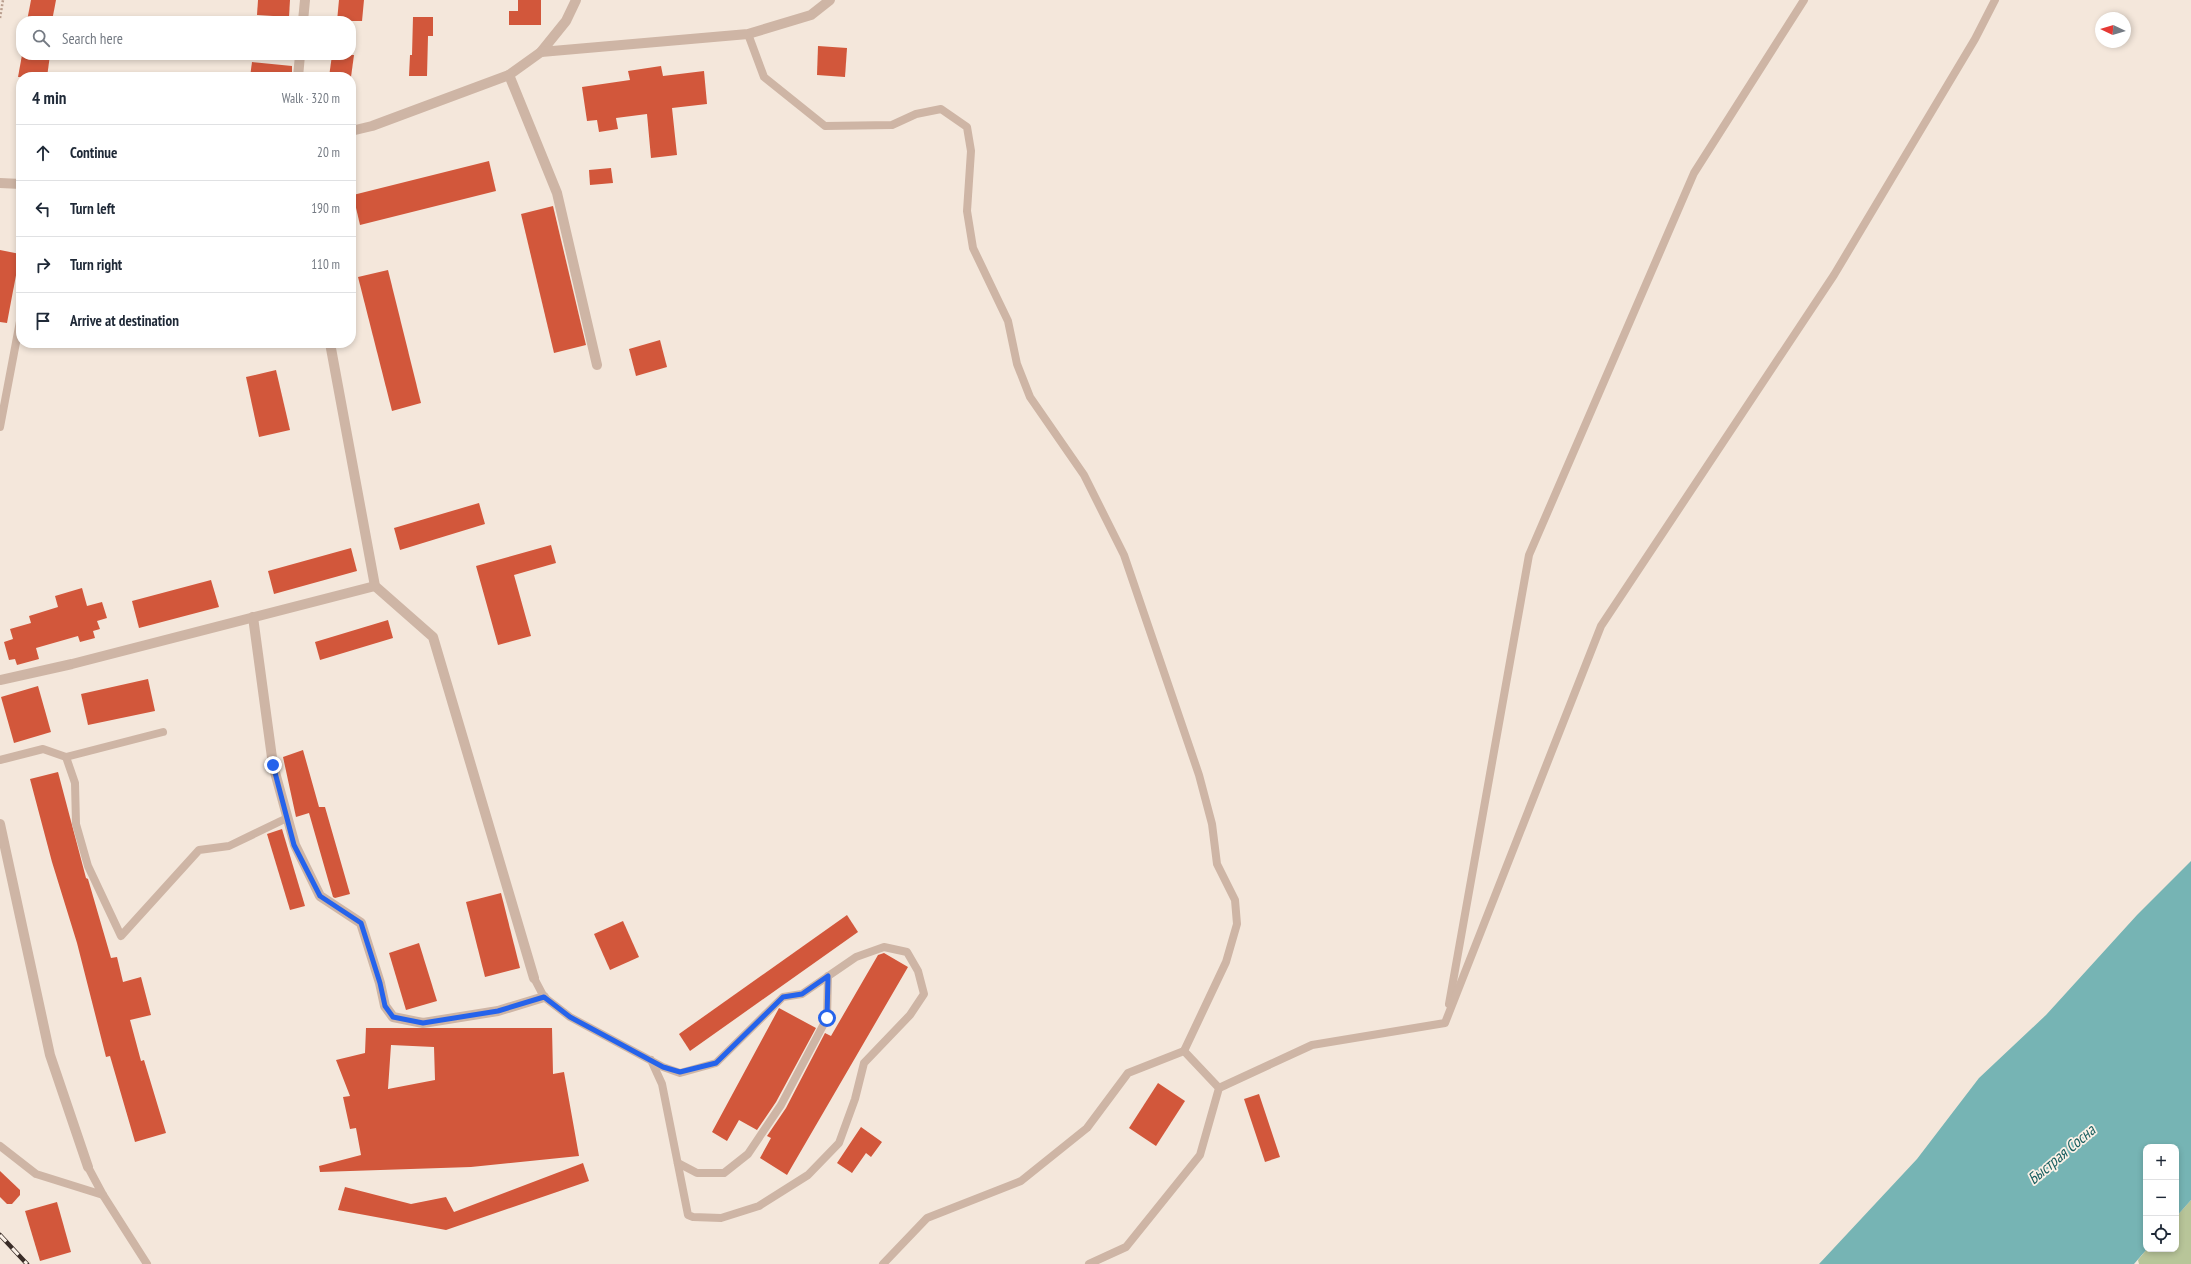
<!DOCTYPE html>
<meta charset="utf-8">
<style>
body{margin:0;font-family:"PT Sans Narrow",sans-serif;background:#f2f2f3;color:#1f2937}
.controls{position:absolute;right:12px;bottom:12px;display:grid;overflow:hidden;border-radius:8px;box-shadow:0 2px 6px #0003}
.controls button{width:36px;height:36px;display:grid;place-items:center;padding:0;border:0;border-bottom:1px solid #e0e1e3;background:#fff;color:#1f2937;font:20px sans-serif}
.compass{position:absolute;left:2095px;top:12px;width:36px;height:36px;border-radius:50%;background:#fff;box-shadow:0 2px 6px #0003;rotate:274deg}
.stop{position:absolute;width:12px;height:12px;margin:-9px;border:3px solid #2563eb;border-radius:50%;background:#fff}
.stop.end{background:#2563eb;border-color:#fff;box-shadow:0 1px 4px #0008}
.list{margin:0;padding:0;list-style:none}
h2{display:flex;justify-content:space-between;align-items:center;height:52px;margin:0;padding:0 16px;font-size:17px}
h2 small{font-size:13px;font-weight:400;color:#747a83}
.list li{display:grid;grid-template-columns:26px 1fr auto;gap:12px;align-items:center;box-sizing:border-box;height:56px;padding:0 16px;border-top:1px solid #e0e1e3}
.list b{display:block;font-size:15px;white-space:nowrap}
.list em{font-size:13px;font-style:normal;color:#747a83}
.icon{flex:none;width:22px;height:22px;fill:none;stroke:currentColor;stroke-width:2;stroke-linecap:round;stroke-linejoin:round}
.map{position:relative;flex:none;width:2191px;height:1264px;overflow:hidden}
.search{position:absolute;background:#fff;box-shadow:0 2px 6px #0003;left:16px;top:16px;width:340px;height:44px;display:flex;align-items:center;gap:10px;box-sizing:border-box;padding:0 14px;border-radius:16px;color:#747a83;font-size:15px}
.panel{position:absolute;background:#fff;box-shadow:0 2px 6px #0003;left:16px;top:72px;width:340px;height:276px;border-radius:16px}
.map>svg:first-child{display:block}
</style>
<div class="map">
<svg width="2191" height="1264" viewBox="0 0 2191 1264">
<rect width="100%" height="100%" fill="#f4e7db"/>
<polygon fill="#b8c599" points="2191,1200 2191,1264 2139,1264 2138,1260 2147,1249 2176,1249 2176,1217"/>
<polygon fill="#76b4b4" points="2191,861 2191,1200 2176,1217 2176,1147 2146,1147 2147,1249 2134,1264 1819,1264 1917,1159 1979,1078 2046,1015 2137,915"/>
<g fill="#d2573b" fill-rule="evenodd">
<polygon points="31,0 56,0 52,21 27,21"/>
<polygon points="258,0 290,0 289,17 257,15"/>
<polygon points="339,0 364,0 362,21 337,21"/>
<polygon points="518,0 541,0 541,25 509,25 509,11 518,11"/>
<polygon points="413,17 433,17 433,36 428,36 427,76 409,76 410,55 412,55"/>
<polygon points="818,46 847,48 845,77 817,75"/>
<polygon points="22,55 50,55 47,77 18,77"/>
<polygon points="332,55 354,55 351,77 329,77"/>
<polygon points="252,62 292,66 292,77 250,77"/>
<polygon points="661,66 663,76 704,71 707,104 672,108 677,155 651,158 647,114 616,118 618,129 599,132 597,120 587,121 582,87 630,80 628,71"/>
<polygon points="489,161 496,191 360,225 353,195"/>
<polygon points="611,168 613,183 590,185 589,170"/>
<polygon points="553,206 586,345 554,353 521,214"/>
<polygon points="0,250 20,254 7,323 0,322"/>
<polygon points="388,270 421,403 392,411 358,277"/>
<polygon points="660,340 667,367 636,376 629,349"/>
<polygon points="276,370 290,430 259,437 246,377"/>
<polygon points="479,503 485,524 400,550 394,528"/>
<polygon points="551,545 556,563 514,575 531,636 498,645 476,566"/>
<polygon points="351,548 357,571 274,594 268,571"/>
<polygon points="211,580 219,607 139,628 132,601"/>
<polygon points="82,588 87,606 102,602 107,618 97,621 100,629 93,631 95,638 80,642 78,636 36,648 39,659 17,665 15,659 9,660 4,642 13,639 10,629 31,623 29,616 58,607 55,596"/>
<polygon points="388,620 393,638 320,660 315,642"/>
<polygon points="148,679 155,711 88,725 81,694"/>
<polygon points="38,686 51,732 14,743 1,697"/>
<polygon points="303,750 319,807 325,807 350,894 335,898 333,897 309,813 296,817 283,757"/>
<polygon points="58,772 86,878 88,879 111,958 117,957 123,982 141,977 151,1015 130,1020 141,1061 144,1060 166,1133 135,1142 110,1056 106,1057 77,943 52,862 30,779"/>
<polygon points="282,829 305,906 290,910 267,834"/>
<polygon points="501,893 520,968 485,977 466,902"/>
<polygon points="847,915 858,932 690,1051 679,1034"/>
<polygon points="623,921 639,957 610,970 594,934"/>
<polygon points="419,943 437,1001 406,1010 389,953"/>
<polygon points="884,953 908,967 787,1175 760,1158 771,1138 767,1136 786,1108 825,1033 831,1036 878,955"/>
<polygon points="779,1008 816,1028 776,1102 757,1130 739,1120 727,1141 712,1132"/>
<path d="M 366,1028 L 552,1028 L 553,1074 L 564,1072 L 579,1156 L 471,1167 L 320,1172 L 319,1166 L 361,1155 L 356,1128 L 350,1129 L 343,1097 L 350,1096 L 336,1060 L 365,1053 ZM 391,1045 L 434,1047 L 435,1080 L 388,1089 Z"/>
<polygon points="1158,1083 1185,1101 1156,1146 1129,1128"/>
<polygon points="1259,1094 1280,1157 1265,1162 1244,1099"/>
<polygon points="861,1127 882,1142 871,1157 866,1153 852,1173 837,1163"/>
<polygon points="583,1163 589,1181 446,1230 338,1210 345,1187 411,1204 446,1197 454,1212"/>
<polygon points="0,1171 20,1190 20,1195 12,1204 7,1204 0,1197"/>
<polygon points="57,1202 71,1252 40,1261 25,1211"/>
</g>
<g fill="none" stroke-linecap="round" stroke-linejoin="round">
<polyline stroke="#ba9f8f" stroke-width="2.5" stroke-dasharray="2 2" stroke-linecap="butt" points="0,18 3,0"/>
<g stroke="#ceb5a5" stroke-width="8">
<polyline points="748,34 764,77 825,126 892,125 916,114 941,109 967,127 971,151 967,211 973,248 1008,321 1017,364 1030,397 1084,475 1124,555 1199,775 1212,824 1217,864 1235,900 1237,924 1226,962 1184,1051"/>
<polyline points="0,427 21,316"/>
<polyline points="66,757 75,783 76,824 88,866 121,936 199,850 229,846 287,818"/>
<polyline points="0,760 43,749 66,757 163,732"/>
<polyline points="534,978 544,997 570,1017 663,1067 680,1073 716,1063 783,997 802,994 856,957 884,947 907,952 918,971 924,994 910,1015 864,1063 855,1099 839,1143 808,1175 759,1206 721,1218 693,1217 688,1215 662,1084 651,1060"/>
<polyline points="1449,1004 1529,555 1694,173 1804,0"/>
<polyline points="1219,1088 1312,1045 1445,1023 1601,626 1834,275 1975,39 1995,0"/>
<polyline points="0,1146 36,1174 103,1195"/>
<polyline points="678,1163 697,1173 724,1173 748,1154 781,1105 827,1018 828,976"/>
<polyline points="88,1167 103,1195 147,1264"/>
<polyline points="883,1264 927,1218 1021,1181 1087,1128 1128,1073 1184,1051 1219,1088 1200,1155 1126,1247 1089,1264"/>
</g>
<g stroke="#ceb5a5" stroke-width="10">
<polyline points="303,21 305,0"/>
<polyline points="541,52 566,21 576,0"/>
<polyline points="509,75 557,193 597,365"/>
<polyline points="298,77 300,55"/>
<polyline points="351,131 372,126 509,75 541,52 748,34 811,15 830,0"/>
<polyline points="0,183 21,184"/>
<polyline points="330,343 375,586 433,637 534,978"/>
<polyline points="253,617 273,765 295,845 320,896 361,923 380,983 385,1006 393,1017 423,1023 498,1011 544,997"/>
<polyline points="0,680 72,664 375,586"/>
<polyline points="0,824 50,1055 88,1167"/>
</g>
<defs>
<polyline id="rail" points="0,1235 27,1264"/>
</defs>
<use href="#rail" stroke="#392c27" stroke-width="4.5"/>
<use href="#rail" stroke="#fbf1e7" stroke-width="3" stroke-dasharray="9" stroke-linecap="butt"/>
</g>
<g fill="none" stroke-linecap="round" stroke-linejoin="round">
<polyline stroke="#2563eb" stroke-width="5" points="273,765 294,845 320,896 361,923 380,983 385,1006 393,1017 423,1023 498,1011 544,997 570,1017 663,1067 680,1072 716,1063 783,997 802,994 828,976 827,1018"/>
</g>
<g text-anchor="middle" stroke-width="3.5" stroke-linejoin="round" paint-order="stroke">
<g font-size="16" font-style="italic" fill="#185e5f" stroke="#fbf1e7">
<text transform="translate(2061 1154) rotate(-40)" y="6">Быстрая Сосна</text>
</g>
</g>
</svg>
<div class="controls">
<button>+</button>
<button>−</button>
<button><svg class="icon" aria-label="locate" viewBox="0 0 24 24"><circle cx="12" cy="12" r="6"/><path d="M12 2v4M12 18v4M2 12h4M18 12h4"/></svg></button>
</div>
<svg class="compass" viewBox="-18 -18 36 36"><path d="M0-13l5 13h-10z" fill="#e53935"/><path d="M0 13l5-13h-10z" fill="#747a83"/></svg>
<div class="stop" style="left:827px;top:1018px"></div>
<div class="stop end" style="left:273px;top:765px"></div>
<div class="search"><svg class="icon" aria-label="search" viewBox="0 0 24 24"><circle cx="10" cy="10" r="6"/><path d="M15 15l6 6"/></svg>Search here</div>
<section class="panel">
<h2>4 min<small>Walk · 320 m</small></h2>
<ul class="list">
<li><svg class="icon" aria-label="ahead" viewBox="0 0 24 24"><path d="M12 20V5M6 11l6-6 6 6"/></svg><div><b>Continue</b></div><em>20 m</em></li>
<li><svg class="icon" aria-label="left" viewBox="0 0 24 24"><path d="M17 20v-9H6M10 6l-5 5 5 5"/></svg><div><b>Turn left</b></div><em>190 m</em></li>
<li><svg class="icon" aria-label="right" viewBox="0 0 24 24"><path d="M7 20v-9h11M14 6l5 5-5 5"/></svg><div><b>Turn right</b></div><em>110 m</em></li>
<li><svg class="icon" aria-label="arrive" viewBox="0 0 24 24"><path d="M6 21V4h12l-3 4 3 4H6"/></svg><div><b>Arrive at destination</b></div></li>
</ul>
</section>
</div>
